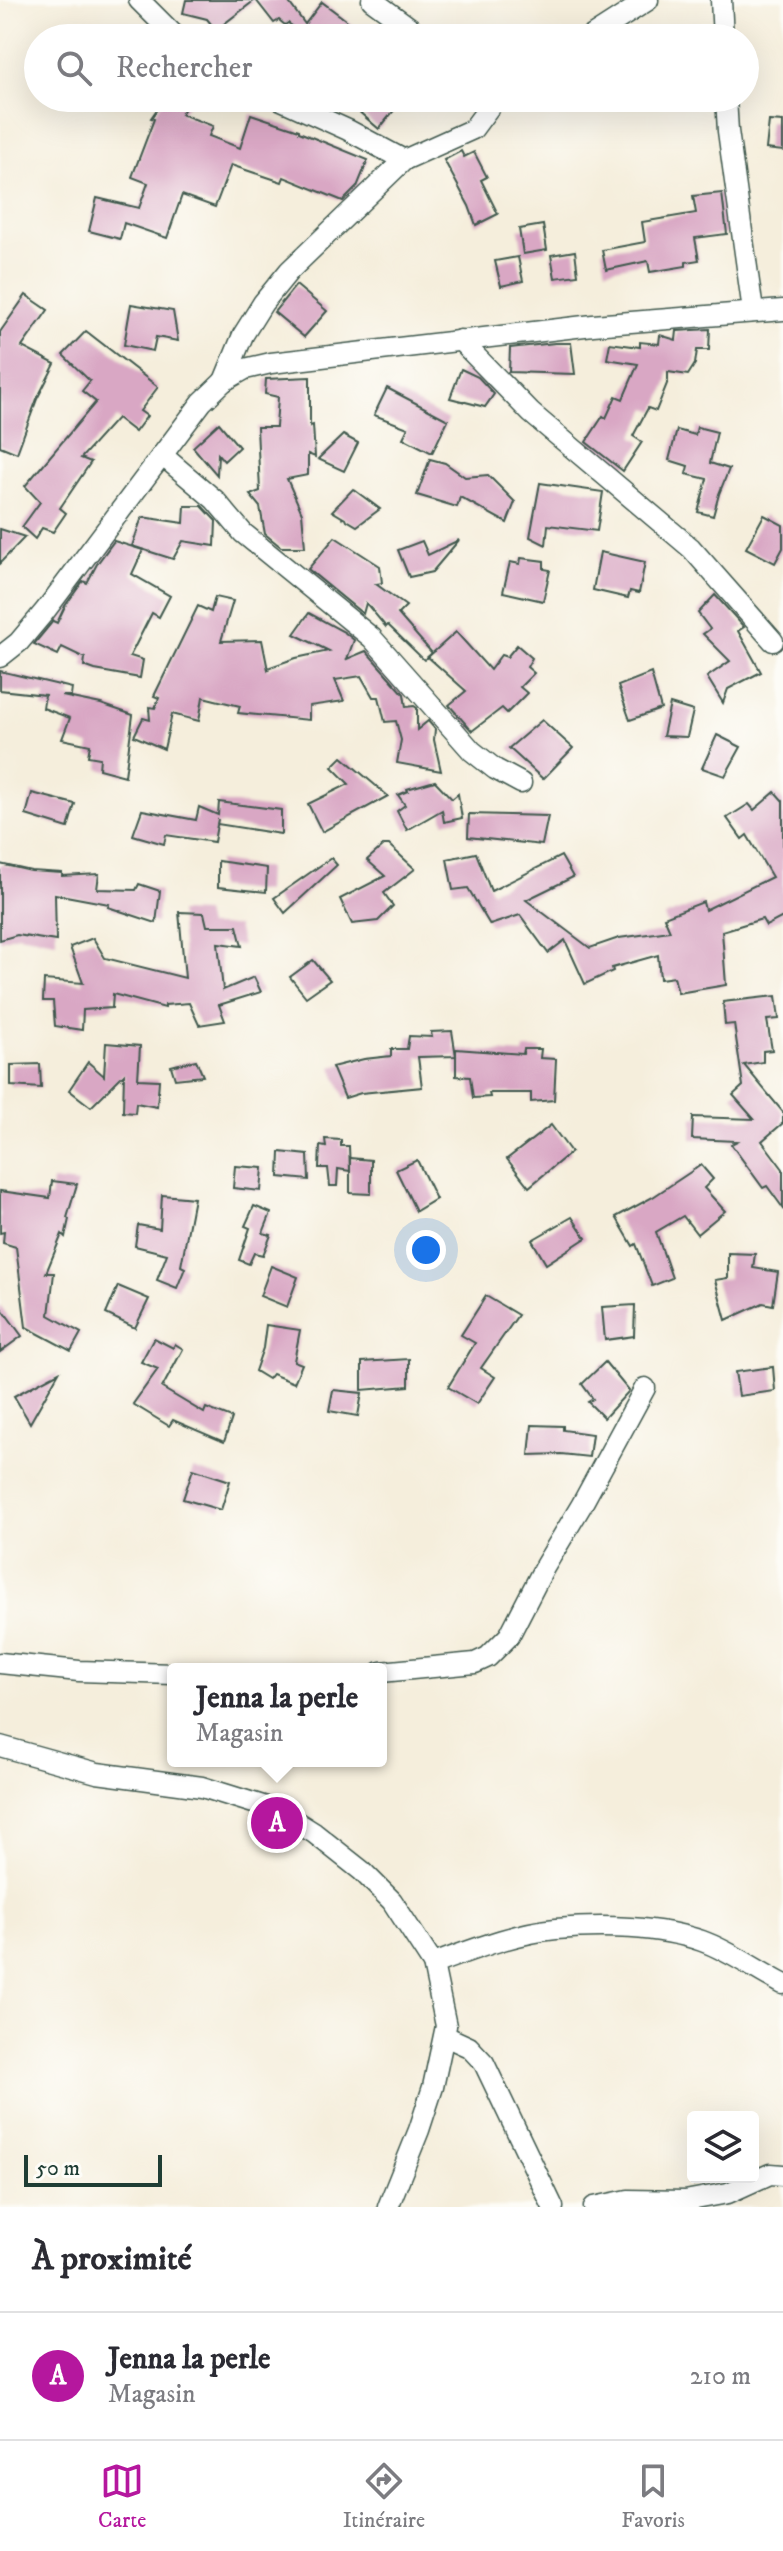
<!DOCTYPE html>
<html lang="fr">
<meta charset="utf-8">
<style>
body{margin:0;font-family:"IM FELL DW Pica",serif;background:#f7f7f7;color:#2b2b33}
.controls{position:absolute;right:24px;bottom:24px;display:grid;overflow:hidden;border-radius:8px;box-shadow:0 8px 32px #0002}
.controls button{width:72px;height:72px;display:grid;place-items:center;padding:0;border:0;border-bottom:2px solid #e1e1e2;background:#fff;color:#2b2b33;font:40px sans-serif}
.scale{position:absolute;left:24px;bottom:20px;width:138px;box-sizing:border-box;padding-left:8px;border:4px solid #1f3d34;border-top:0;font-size:22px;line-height:28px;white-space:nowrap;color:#1f3d34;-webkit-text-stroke:6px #fdfcf7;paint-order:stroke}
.you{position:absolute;left:426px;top:1250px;width:28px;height:28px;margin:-20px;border:6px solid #fff;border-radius:50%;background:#1a73e8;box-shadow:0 0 0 12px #1a73e833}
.badge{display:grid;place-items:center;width:52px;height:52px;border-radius:50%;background:#b5179e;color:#fff;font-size:26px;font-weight:700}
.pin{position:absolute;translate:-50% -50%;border:4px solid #fff;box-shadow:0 2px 8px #0006}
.popup{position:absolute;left:167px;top:1663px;width:220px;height:104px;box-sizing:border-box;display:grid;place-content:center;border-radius:8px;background:#fff;filter:drop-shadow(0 2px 6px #0005);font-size:26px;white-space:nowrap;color:#7c7c81}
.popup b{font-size:30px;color:#2b2b33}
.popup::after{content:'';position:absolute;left:50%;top:100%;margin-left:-16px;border:16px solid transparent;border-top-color:#fff}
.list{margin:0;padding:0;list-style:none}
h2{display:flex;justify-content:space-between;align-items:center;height:104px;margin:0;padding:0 32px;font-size:34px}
h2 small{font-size:26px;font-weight:400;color:#7c7c81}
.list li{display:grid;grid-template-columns:52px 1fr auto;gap:24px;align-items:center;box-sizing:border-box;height:128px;padding:0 32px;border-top:2px solid #e1e1e2}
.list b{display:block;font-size:30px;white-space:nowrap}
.list p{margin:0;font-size:26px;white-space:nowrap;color:#7c7c81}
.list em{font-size:26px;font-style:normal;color:#7c7c81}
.icon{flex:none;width:44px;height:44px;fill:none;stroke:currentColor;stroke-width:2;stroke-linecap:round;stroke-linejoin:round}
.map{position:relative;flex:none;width:783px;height:2207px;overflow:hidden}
.search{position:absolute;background:#fff;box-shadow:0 8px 32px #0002;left:24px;right:24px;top:24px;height:88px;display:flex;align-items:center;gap:20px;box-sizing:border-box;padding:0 28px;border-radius:44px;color:#7c7c81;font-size:30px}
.sheet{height:232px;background:#fff}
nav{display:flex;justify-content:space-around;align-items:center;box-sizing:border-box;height:112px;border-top:2px solid #e1e1e2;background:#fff;font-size:22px;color:#7c7c81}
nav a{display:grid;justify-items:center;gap:4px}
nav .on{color:#b5179e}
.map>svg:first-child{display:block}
</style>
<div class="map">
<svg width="783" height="2207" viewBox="0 0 783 2207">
<rect width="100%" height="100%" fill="#fdfcf7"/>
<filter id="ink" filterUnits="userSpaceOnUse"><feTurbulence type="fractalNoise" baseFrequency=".0125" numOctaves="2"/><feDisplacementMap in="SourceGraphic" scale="16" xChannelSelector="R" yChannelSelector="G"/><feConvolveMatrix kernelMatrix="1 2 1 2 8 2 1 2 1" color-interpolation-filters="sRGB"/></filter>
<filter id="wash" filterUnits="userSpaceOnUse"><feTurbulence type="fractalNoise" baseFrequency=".006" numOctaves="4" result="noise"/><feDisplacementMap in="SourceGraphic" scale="32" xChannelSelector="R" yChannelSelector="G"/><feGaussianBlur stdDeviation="1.8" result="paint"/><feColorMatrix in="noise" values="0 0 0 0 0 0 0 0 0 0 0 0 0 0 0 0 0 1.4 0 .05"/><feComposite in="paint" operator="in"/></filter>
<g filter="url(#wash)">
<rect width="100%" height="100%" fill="#f5eedc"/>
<g id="blocks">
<g fill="#d9a7c4">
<polygon points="186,0 255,0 216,30 207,19 183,13"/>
<polygon points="256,0 287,0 305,24 322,2 370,38 308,38 288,23 285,25 279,20 274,23"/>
<polygon points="165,98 192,98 181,114 213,126 209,136 240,148 251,114 299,130 299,132 368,160 357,187 343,201 284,177 282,182 231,165 215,207 182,195 167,238 124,223 120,239 89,231 97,198 139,208 148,183 132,177 154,119 151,118"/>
<polygon points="343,98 404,98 379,129"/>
<polygon points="769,121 783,122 783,151 766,149"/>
<polygon points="461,151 464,157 474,152 487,177 481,180 498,214 476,225 469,206 444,160"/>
<polygon points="722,193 727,234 695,238 699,260 686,262 686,266 650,272 648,261 606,270 602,250 645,242 642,222 696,213 693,196"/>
<polygon points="543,225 547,250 523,254 519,229"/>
<polygon points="575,251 578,275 555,278 551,255"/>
<polygon points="518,257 523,281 501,286 495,261"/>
<polygon points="296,285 327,311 304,337 274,312"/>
<polygon points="26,295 48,310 22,347 55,364 37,399 17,453 0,446 0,332"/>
<polygon points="131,304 173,311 178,341 156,337 153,351 124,345"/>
<polygon points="710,329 709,350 697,350 695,364 688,375 668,372 668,381 656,411 648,408 633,436 642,442 623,471 586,442 603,416 606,418 616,396 623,399 638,364 607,359 610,343 640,347 640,342 659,344 660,335 676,340 677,331"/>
<polygon points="86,331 158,387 140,411 147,416 135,432 117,418 81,458 91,462 60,508 66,513 53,532 42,528 35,539 22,527 40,502 25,486 96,402 82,391 90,381 63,355"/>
<polygon points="555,343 571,343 575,374 509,372 510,348"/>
<polygon points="461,369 478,377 494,394 485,407 450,398"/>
<polygon points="310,377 310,426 313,425 315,457 308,454 308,475 287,479 302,513 305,547 281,547 265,534 260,507 250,495 260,491 257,427 276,427 278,397 265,394 266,379"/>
<polygon points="387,388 448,420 432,453 403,438 408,428 374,415"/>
<polygon points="219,423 239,447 224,461 218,454 217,475 193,447"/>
<polygon points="697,427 717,432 710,463 729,469 719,494 713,516 698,512 707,479 686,474 688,466 669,460 677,430 695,435"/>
<polygon points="343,435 358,443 344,471 318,459"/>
<polygon points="430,459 445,463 465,477 488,475 515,502 507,523 460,497 457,507 417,495"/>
<polygon points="540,483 603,492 597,531 548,525 546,545 530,537"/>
<polygon points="353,489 380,509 357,526 332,511"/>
<polygon points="185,506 202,506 216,521 215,546 183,541 173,559 132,546 142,517 184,523"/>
<polygon points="764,515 783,525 783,548 775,563 746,548"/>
<polygon points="0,529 25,537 0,563"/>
<polygon points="335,537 380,566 382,583 376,584 406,606 398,614 432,653 424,660 388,625 386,627 366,603 363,614 308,569"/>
<polygon points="459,540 432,572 409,577 398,550 422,541 428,555"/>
<polygon points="114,541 143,550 132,574 170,596 159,617 152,613 130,656 143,660 140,678 95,670 84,666 85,658 62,647 58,655 34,644 53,621 57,623 65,606 83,581 87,583 97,564"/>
<polygon points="600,552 645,562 639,593 630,591 628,598 593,590"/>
<polygon points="521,558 544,561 544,569 550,570 543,601 503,592 510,562 520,564"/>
<polygon points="715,595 744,627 738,631 761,672 728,689 723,703 707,677 730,661 703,634 710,629 698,613"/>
<polygon points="215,597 233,601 221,641 262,640 268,670 270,667 296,658 329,651 294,634 309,613 344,632 354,640 347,659 366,651 404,694 406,707 414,706 417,708 417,730 428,721 435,729 434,740 441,771 397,763 401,740 396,721 385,722 379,697 373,697 361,676 335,680 344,701 309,706 309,720 238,713 240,706 203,697 199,721 172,714 164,749 134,736 143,718 150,720 149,707 155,708 159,698 154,696 198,606 211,612"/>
<polygon points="456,632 490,670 501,655 507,657 517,645 532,658 527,667 534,673 520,687 527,693 507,713 502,708 472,731 449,705 466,691 428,657"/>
<polygon points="0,671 72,688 71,696 62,696 101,704 133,715 125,776 99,769 100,758 88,756 90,745 62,739 70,718 43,708 45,695 0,690"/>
<polygon points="651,673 661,709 630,720 618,686"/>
<polygon points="670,704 693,711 687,737 663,736"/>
<polygon points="542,720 573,748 543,779 509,748"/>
<polygon points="717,735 741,747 725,776 702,768"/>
<polygon points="342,757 388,796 322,832 308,804 349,784 332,767"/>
<polygon points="435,781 452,799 458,794 462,818 444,822 442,810 407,830 397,811 405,805 398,795 408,791 407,789"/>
<polygon points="775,792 783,801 783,917 766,926 762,919 722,931 726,985 678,993 674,977 660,979 658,955 612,968 613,971 585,984 565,940 548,953 520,915 490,925 468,888 453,890 447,859 476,853 491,891 561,856 573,877 526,900 590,948 619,938 670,931 664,917 703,902 705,910 772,877 747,835 742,839 727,818 749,804 754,810"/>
<polygon points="32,793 75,804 68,828 26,815"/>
<polygon points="219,802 281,810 281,834 217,824 218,819 214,842 166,835 164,844 133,835 142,810 196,820 199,807 218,815"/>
<polygon points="469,814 548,816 542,845 468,837"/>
<polygon points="384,845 389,845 415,869 384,893 393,906 378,921 352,924 340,899 385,876 367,860"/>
<polygon points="331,858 337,865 285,913 274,898"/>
<polygon points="218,861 267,868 266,892 218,887"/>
<polygon points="0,864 31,871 62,873 62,876 99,874 97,889 136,890 139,884 160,891 156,923 108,907 109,904 55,894 56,941 17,935 0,940"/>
<polygon points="179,912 204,913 207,926 237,926 242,946 218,943 223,990 254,977 261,992 219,1005 225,1021 199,1025 189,1003 165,1005 165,1008 113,994 112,1008 83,1010 82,1030 55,1026 53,1001 43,1001 44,980 83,983 70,947 93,938 105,958 185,978"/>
<polygon points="313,960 330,980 306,997 290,977"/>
<polygon points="776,996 779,1019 767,1020 772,1050 763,1051 763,1062 744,1065 783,1112 783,1123 762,1141 783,1169 783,1208 767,1186 763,1188 731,1144 737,1141 692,1139 693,1117 754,1119 733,1095 743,1086 734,1024 725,1025 723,1002"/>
<polygon points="452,1031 456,1056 418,1057 422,1087 361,1093 345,1098 332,1067 364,1059 391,1056 391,1049 407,1049 409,1036 432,1037 431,1032"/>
<polygon points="106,1043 140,1046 138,1079 159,1080 157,1107 136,1103 135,1113 123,1112 124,1074 91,1107 69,1090 88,1062 104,1076"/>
<polygon points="456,1049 523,1054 524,1049 541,1049 540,1058 556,1059 554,1100 531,1102 531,1093 489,1093 490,1097 473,1098 470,1077 456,1076"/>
<polygon points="196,1060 203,1076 175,1079 171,1066"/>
<polygon points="40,1064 41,1088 11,1086 11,1065"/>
<polygon points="551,1125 571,1152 529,1187 507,1159"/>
<polygon points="325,1139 341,1140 341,1146 349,1146 350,1171 338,1169 337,1186 330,1186 328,1168 319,1168 320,1146 326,1147"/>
<polygon points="280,1152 308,1155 309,1180 279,1177"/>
<polygon points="350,1158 371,1160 371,1194 350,1193"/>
<polygon points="417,1160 436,1199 416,1211 396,1170"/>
<polygon points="701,1165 713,1179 704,1188 725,1211 697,1234 683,1216 656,1232 672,1278 652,1286 636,1244 633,1246 616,1217 653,1197"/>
<polygon points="235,1166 263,1168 261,1191 233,1188"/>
<polygon points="52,1181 77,1184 67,1218 69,1219 65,1237 62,1234 46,1273 54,1273 49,1315 81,1333 71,1351 26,1327 16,1247 3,1243 4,1232 0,1233 0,1191 50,1198"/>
<polygon points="162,1195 194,1198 181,1266 185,1268 177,1288 157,1280 167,1254 135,1246 138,1225 160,1229"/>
<polygon points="254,1206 271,1213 263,1233 271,1235 263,1255 254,1253 249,1264 239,1260 250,1228 245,1226"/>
<polygon points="572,1217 586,1238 546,1264 532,1240"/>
<polygon points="728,1253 755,1254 753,1268 778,1272 773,1305 763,1303 726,1320 715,1280 728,1278"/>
<polygon points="271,1266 298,1277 287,1307 260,1296"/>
<polygon points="118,1286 149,1299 135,1328 106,1314"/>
<polygon points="486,1296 518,1315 481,1368 495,1377 477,1404 448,1387 475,1343 461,1335"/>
<polygon points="635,1305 634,1336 605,1340 602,1307"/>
<polygon points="0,1306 22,1336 0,1352"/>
<polygon points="266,1325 300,1330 294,1361 302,1364 294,1383 272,1374 268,1379 255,1371 263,1348"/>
<polygon points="154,1338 173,1348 175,1344 183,1349 162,1388 204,1413 206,1408 232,1418 224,1442 173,1420 169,1426 133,1404 158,1369 141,1362"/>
<polygon points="409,1359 409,1386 362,1390 362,1362"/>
<polygon points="605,1362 629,1391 604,1418 588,1402 593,1399 582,1384"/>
<polygon points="773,1367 775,1391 739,1396 735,1372"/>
<polygon points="59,1372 30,1423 14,1396"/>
<polygon points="333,1390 362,1393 358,1416 329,1411"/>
<polygon points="532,1425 563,1426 563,1430 592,1434 589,1457 561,1454 529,1455"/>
<polygon points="193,1469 230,1481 221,1510 183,1499"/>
</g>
</g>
</g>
<g filter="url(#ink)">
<use href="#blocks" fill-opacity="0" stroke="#3f584d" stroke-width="2"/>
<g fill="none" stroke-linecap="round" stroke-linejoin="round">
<defs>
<g id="street">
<polyline points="139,0 177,38"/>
<polyline points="372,0 424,38"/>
<polyline points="721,0 723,38"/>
<polyline points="589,38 648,0"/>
<polyline points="277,98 348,130 404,160"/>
<polyline points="726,98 728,131 753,311"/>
<polyline points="460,340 531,413 691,548 773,641"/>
<polyline points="224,381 243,335 263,303 289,271 404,160 473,129 496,98"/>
<polyline points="162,455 215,500 243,533 372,638 472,751 495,769 521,783"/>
<polyline points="0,657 19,642 45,611 202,402 224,381 245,369 271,363 593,325 783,310"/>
<polyline points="0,1663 79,1671 173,1674"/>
<polyline points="381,1672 475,1663 488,1657 509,1636 545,1566 581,1506 645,1388"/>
<polyline points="0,1746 97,1773 202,1787 279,1811 314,1833 362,1871 392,1901 433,1964 446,2026 433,2087 419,2130 388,2207"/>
<path d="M 433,1964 C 472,1950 514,1933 556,1929 C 601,1925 659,1926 702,1941 C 730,1951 756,1970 783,1984"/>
<polyline points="445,2036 469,2047 484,2063 553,2207"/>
<polyline points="594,2207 628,2200 685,2201 728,2193 770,2174 783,2175"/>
</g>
</defs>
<use href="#street" stroke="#3f584d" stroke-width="23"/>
<use href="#street" stroke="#fff" stroke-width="20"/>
</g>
</g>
</svg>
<div class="controls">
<button><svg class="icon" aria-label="layers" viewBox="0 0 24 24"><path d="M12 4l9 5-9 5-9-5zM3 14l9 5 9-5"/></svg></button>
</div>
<div class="scale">50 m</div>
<div class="you"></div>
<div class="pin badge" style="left:277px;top:1823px">A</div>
<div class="popup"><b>Jenna la perle</b>Magasin</div>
<div class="search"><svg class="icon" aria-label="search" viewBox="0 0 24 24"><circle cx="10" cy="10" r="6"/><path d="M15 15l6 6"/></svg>Rechercher</div>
</div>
<section class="sheet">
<h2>À proximité<small></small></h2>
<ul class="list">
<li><span class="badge">A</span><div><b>Jenna la perle</b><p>Magasin</p></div><em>210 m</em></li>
</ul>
</section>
<nav>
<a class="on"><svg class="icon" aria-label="map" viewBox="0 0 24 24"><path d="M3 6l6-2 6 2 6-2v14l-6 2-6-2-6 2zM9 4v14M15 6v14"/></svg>Carte</a>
<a><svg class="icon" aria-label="directions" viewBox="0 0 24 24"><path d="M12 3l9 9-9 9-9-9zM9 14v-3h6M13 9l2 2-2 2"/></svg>Itinéraire</a>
<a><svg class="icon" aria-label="saved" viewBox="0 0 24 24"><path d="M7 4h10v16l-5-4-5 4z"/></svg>Favoris</a>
</nav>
